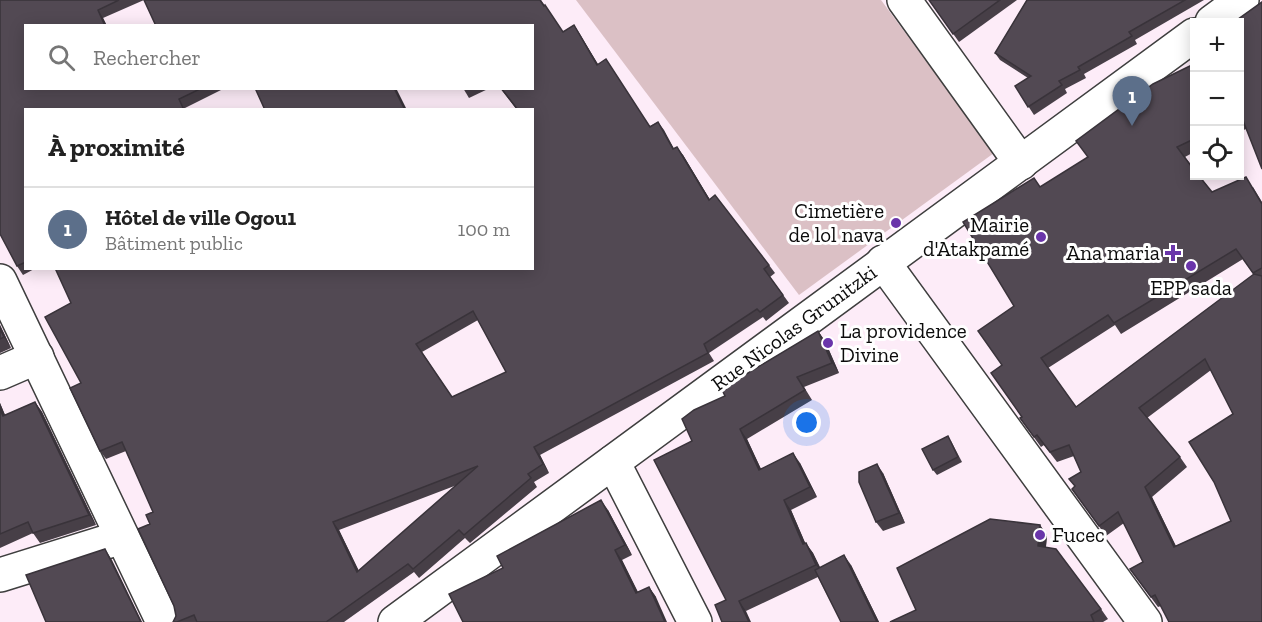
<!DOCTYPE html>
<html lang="fr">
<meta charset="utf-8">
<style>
body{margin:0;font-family:"Zilla Slab",serif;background:#f6f6f6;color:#222}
.controls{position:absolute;right:18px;top:18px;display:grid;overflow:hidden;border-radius:0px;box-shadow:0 3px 15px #0003}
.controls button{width:54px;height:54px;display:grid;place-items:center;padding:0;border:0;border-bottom:2px solid #e0e0e0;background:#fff;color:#222;font:30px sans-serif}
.you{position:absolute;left:807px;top:423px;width:21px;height:21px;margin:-15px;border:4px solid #fff;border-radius:50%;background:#1a73e8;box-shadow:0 0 0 9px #1a73e833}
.badge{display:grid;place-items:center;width:39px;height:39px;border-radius:50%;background:#b45309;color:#fff;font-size:20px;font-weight:700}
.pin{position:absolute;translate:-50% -50px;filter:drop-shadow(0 2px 3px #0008)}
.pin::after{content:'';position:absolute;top:32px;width:21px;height:18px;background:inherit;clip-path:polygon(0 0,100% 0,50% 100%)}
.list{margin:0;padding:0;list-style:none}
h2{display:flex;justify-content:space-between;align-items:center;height:78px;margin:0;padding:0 24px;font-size:26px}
h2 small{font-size:20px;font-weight:400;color:#767676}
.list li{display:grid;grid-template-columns:39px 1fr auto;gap:18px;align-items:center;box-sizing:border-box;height:84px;padding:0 24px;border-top:2px solid #e0e0e0}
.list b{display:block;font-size:22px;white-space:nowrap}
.list p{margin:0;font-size:20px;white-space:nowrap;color:#767676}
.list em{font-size:20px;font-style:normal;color:#767676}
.icon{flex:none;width:33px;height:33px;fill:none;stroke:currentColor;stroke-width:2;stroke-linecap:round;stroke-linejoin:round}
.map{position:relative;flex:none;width:1262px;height:622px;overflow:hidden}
.search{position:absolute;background:#fff;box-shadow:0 3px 15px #0003;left:24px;top:24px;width:510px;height:66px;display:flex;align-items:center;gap:15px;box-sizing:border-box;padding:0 21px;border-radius:0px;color:#767676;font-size:22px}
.panel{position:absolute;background:#fff;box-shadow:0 3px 15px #0003;left:24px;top:108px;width:510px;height:162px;border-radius:0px}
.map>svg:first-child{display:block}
</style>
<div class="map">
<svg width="1262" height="622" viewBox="0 0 1262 622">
<rect width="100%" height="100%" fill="#fdecf8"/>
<polygon fill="#dbc0c5" points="576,0 881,0 994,153 799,295"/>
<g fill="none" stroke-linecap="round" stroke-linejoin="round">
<defs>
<g id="minor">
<polyline points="904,0 1021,163"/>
<polyline points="1212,22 1242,0"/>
<polyline points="883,262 1145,622"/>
<polyline points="0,281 163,622"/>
<polyline points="0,373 37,357"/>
<polyline points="613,462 695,622"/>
<polyline points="0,575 122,537"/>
<polyline points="395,622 1194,35"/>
</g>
</defs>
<use href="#minor" stroke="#3e3e3e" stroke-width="36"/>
<use href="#minor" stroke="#fff" stroke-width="33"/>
</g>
<g fill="#473f47" fill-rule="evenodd">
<polygon points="0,0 144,0 103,18 107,26 26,26 26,88 225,88 185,108 26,110 26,268 36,268 23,275 17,266"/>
<path d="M 144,0 L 541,0 L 563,32 L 574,25 L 598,64 L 650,126 L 658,122 L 674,149 L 683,155 L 710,200 L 769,265 L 775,273 L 770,277 L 789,303 L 766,321 L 763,317 L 709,353 L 714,361 L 540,455 L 549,473 L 534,482 L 537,487 L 470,543 L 465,538 L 419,578 L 414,572 L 344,622 L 173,622 L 176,616 L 174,606 L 150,524 L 153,512 L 126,451 L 106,459 L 100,451 L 81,383 L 71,303 L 532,268 L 532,110 L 517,110 L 500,88 L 532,88 L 532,26 ZM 478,320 L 506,372 L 452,397 L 422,352 ZM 457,485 L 359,571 L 339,530 Z"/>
<polygon points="929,0 1017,0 959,42"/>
<polygon points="1027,0 1204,0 1135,40 1137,44 1084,74 1086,78 1065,89 1067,93 1034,115 1015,86 1028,78 1000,60 995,53"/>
<polygon points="1262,2 1246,129 1239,132 1239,22"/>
<path d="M 1194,64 L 1194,152 L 1185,157 L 1212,192 L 1253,187 L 1262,202 L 1262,622 L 1161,606 L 1158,607 L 1130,569 L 1143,562 L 1124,523 L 1106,536 L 1072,489 L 1075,486 L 1081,472 L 1074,456 L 1057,462 L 1044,445 L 1041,447 L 1020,418 L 1022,417 L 1002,365 L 1040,187 L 1088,158 ZM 1243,259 L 1254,275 L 1076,407 L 1048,368 L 1115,325 L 1121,334 ZM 1211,370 L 1233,414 L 1231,521 L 1176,546 L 1152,497 L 1187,467 L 1180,457 L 1147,418 Z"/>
<polygon points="463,88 490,88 469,98"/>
<polygon points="0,325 11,348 0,353"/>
<polygon points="818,331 825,341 839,373 804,387 812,400 747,439 761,469 800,463 817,497 791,510 805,543 813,553 820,568 851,565 879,622 841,622 818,577 746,611 726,600 692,441 725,396"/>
<polygon points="35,402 42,412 96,525 40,543 33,533 0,548 0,403 5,415"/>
<polygon points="951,441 962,462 937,475 933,470"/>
<polygon points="883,473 905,523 883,531 876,522"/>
<polygon points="608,510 632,555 622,560 638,592 649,587 656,597 503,568"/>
<polygon points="1040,525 1047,535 1046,547 1101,609 1108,619 1103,622 890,622 916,610"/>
</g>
<g fill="#39333a">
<polygon points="98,10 103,18 107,26 105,26"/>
<polygon points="574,25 580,34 603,73 597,65"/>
<polygon points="394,88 396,88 407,110 405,110"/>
<polygon points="658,122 664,130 679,158 673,149"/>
<polygon points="677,147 683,155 715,208 709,200"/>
<polygon points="0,325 11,348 4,337 0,329"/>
<polygon points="818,331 825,341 839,373 832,363"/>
<polygon points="35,402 42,412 96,525 89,515"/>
<polygon points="0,403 10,427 3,416 0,409"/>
<polygon points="740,429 747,439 766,480 759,470"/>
<polygon points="534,447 540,455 549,473 543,464"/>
<polygon points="793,453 800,463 817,497 810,487"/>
<polygon points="877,464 883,473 905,523 899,513"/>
<polygon points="1145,487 1152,497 1181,557 1174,547"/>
<polygon points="601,500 608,510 632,555 625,545"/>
<polygon points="784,500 791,510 810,554 803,544"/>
<polygon points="333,522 339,530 363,580 357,572"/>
<polygon points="1040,525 1047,535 1045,556 1038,546"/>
<polygon points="806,543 813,553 824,575 816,565"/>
<polygon points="105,549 112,560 142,622 140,622"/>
<polygon points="615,550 622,560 643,603 636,593"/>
<polygon points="844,555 851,565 879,622 877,622"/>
<polygon points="649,587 656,597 667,622 665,622"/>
<polygon points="739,601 746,611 751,622 749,622"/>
</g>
<g fill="#524953" stroke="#39333a" stroke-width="1.5" fill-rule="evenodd">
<polygon points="0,0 119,0 98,10 105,26 26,26 26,88 202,88 179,99 184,110 26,110 26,262 17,266 0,234"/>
<path d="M 144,0 L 540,0 L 544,6 L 545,5 L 563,32 L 574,25 L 597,65 L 606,59 L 650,127 L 658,122 L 673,149 L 677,147 L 709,200 L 715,195 L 769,265 L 764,269 L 783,295 L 760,312 L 757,309 L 704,344 L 708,353 L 534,447 L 543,464 L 528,474 L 531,478 L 464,535 L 459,530 L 413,569 L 408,564 L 326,622 L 197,622 L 194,615 L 177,622 L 173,622 L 176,616 L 174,606 L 138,529 L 150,524 L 146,515 L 153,512 L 122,442 L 100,451 L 70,388 L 81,383 L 45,317 L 71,303 L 55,268 L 532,268 L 532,110 L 518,110 L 501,88 L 532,88 L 532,26 L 156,26 ZM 473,311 L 506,372 L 452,397 L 416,344 ZM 478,466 L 357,572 L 333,522 Z"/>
<polygon points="929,0 1000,0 953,34"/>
<polygon points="1027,0 1185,0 1129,32 1132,36 1078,67 1080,70 1059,81 1062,85 1028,107 1015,86 1031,76 995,53"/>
<polygon points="1262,2 1262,169 1242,118 1239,119 1239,22 1234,22"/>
<path d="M 1194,64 L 1194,139 L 1177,147 L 1194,170 L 1194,176 L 1199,176 L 1212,192 L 1246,177 L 1262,204 L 1262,268 L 1253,273 L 1236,249 L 1114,323 L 1108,315 L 1041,358 L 1076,407 L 1254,274 L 1262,276 L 1262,622 L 1169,622 L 1155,595 L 1151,597 L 1130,569 L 1143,562 L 1118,512 L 1099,526 L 1072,489 L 1075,486 L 1069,479 L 1081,472 L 1069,445 L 1050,452 L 1037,435 L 1034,437 L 1020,418 L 1022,417 L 991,373 L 1002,365 L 978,331 L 1014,306 L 963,222 L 1034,178 L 1040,187 L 1088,157 L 1076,141 L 1153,84 ZM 1205,359 L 1233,414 L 1189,442 L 1214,482 L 1231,521 L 1174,547 L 1145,487 L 1180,457 L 1139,408 Z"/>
<polygon points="255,88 394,88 405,110 265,110"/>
<polygon points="0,329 4,337 0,339"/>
<polygon points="818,331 832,363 797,377 805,390 740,429 759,470 793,453 810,487 784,500 803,544 806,543 816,565 739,601 749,622 722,622 715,605 726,600 654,460 692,441 682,419 694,410 725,396 722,390 728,385"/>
<polygon points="35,402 89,515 33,533 28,522 0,534 0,409 3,416"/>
<polygon points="948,436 958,457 933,470 922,449"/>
<polygon points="877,464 899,513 876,522 859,482 859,472"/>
<polygon points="601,500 625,545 615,550 636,593 649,587 665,622 463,622 449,594 503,568 497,556"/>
<polygon points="990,519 1040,525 1038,546 1056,549 1101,609 1091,615 1094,622 890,622 916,610 897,568"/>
<polygon points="105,549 141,622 46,622 26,575"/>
<polygon points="844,555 877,622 841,622 815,570"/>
</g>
<g fill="#6a35aa" stroke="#fff" stroke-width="2">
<circle cx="896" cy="223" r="6"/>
<circle cx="1041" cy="237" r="6"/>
<path d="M1170 244h6v6h6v6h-6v6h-6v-6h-6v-6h6z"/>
<circle cx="1191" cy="266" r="6"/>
<circle cx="828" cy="343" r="6"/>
<circle cx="1040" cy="535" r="6"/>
</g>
<g text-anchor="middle" stroke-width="6" stroke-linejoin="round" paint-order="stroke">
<g font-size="21" fill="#0b0b0b" stroke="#fff" text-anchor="end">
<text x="884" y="218">Cimetière<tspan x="884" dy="24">de lol nava</tspan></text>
<text x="1029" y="232">Mairie<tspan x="1029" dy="24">d'Atakpamé</tspan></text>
<text x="1160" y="260">Ana maria</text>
<text x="1191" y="295" text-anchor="middle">EPP sada</text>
<text x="840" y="338" text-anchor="start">La providence<tspan x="840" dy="24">Divine</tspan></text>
<text x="1052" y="542" text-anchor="start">Fucec</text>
</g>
<g font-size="21" fill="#0b0b0b" stroke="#fff">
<text transform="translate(794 328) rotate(-36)" y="7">Rue Nicolas Grunitzki</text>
</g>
</g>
</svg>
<div class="controls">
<button>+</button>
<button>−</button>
<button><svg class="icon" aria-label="locate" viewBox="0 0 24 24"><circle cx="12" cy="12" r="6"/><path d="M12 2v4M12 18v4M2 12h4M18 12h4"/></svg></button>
</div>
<div class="you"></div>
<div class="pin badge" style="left:1132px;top:126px;background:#5c6f8a">1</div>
<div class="search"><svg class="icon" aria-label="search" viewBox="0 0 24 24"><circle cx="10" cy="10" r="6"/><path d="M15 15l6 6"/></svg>Rechercher</div>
<section class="panel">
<h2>À proximité<small></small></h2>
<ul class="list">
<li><span class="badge" style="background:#5c6f8a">1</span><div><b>Hôtel de ville Ogou1</b><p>Bâtiment public</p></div><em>100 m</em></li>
</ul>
</section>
</div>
